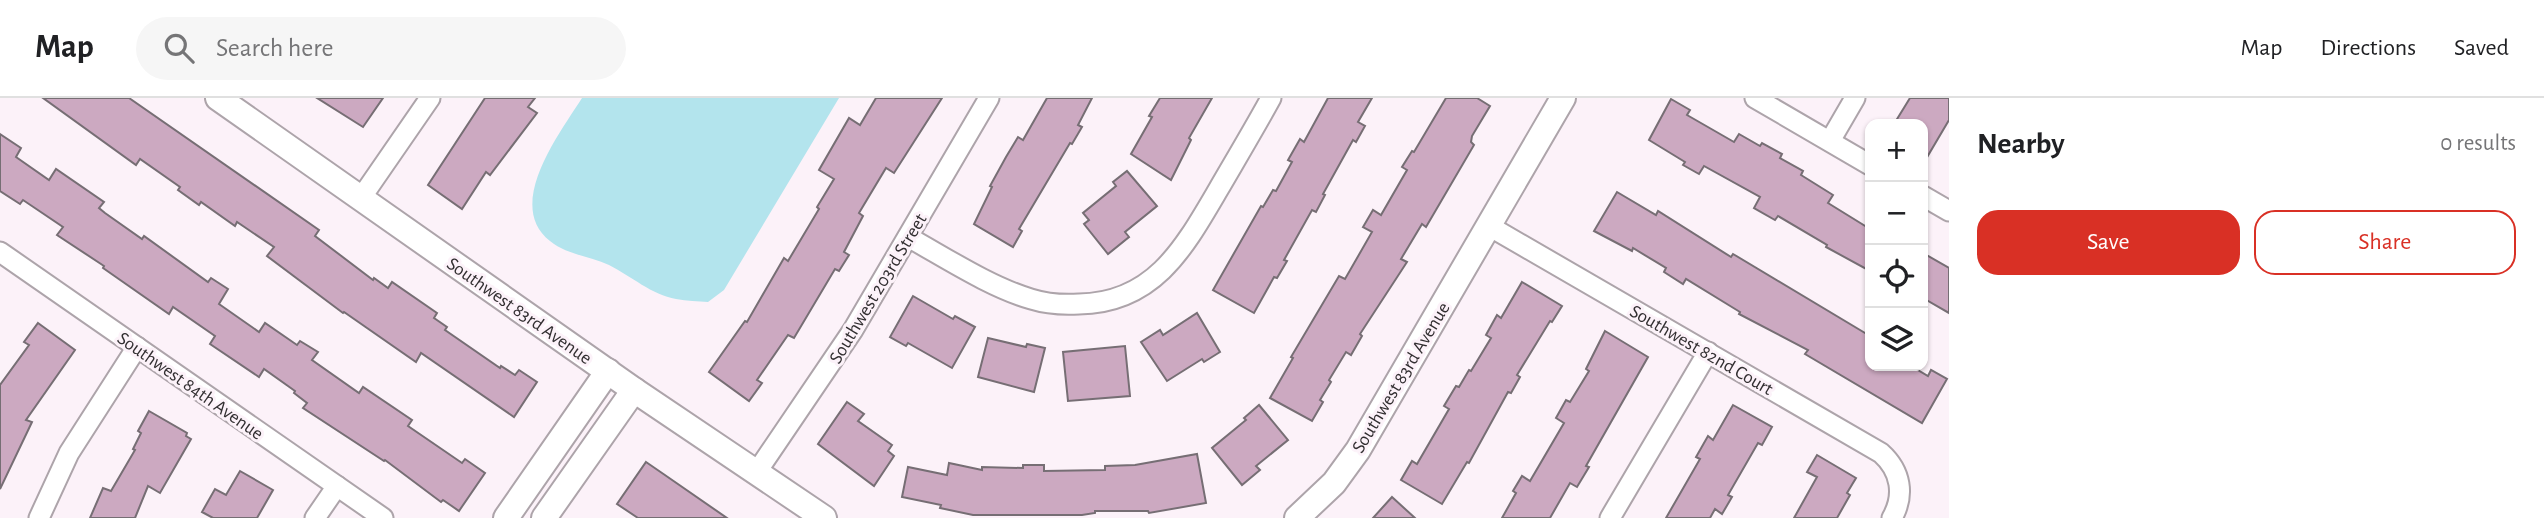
<!DOCTYPE html>
<meta charset="utf-8">
<style>
body{margin:0;font-family:"Alegreya Sans",sans-serif;background:#f6f6f6;color:#202124}
.controls{position:absolute;right:21px;top:21px;display:grid;overflow:hidden;border-radius:14px;box-shadow:0 2px 5px #0004}
.controls button{width:63px;height:63px;display:grid;place-items:center;padding:0;border:0;border-bottom:2px solid #e0e0e0;background:#fff;color:#202124;font:35px sans-serif}
.list{margin:0;padding:0;list-style:none}
h2{display:flex;justify-content:space-between;align-items:center;height:91px;margin:0;padding:0 28px;font-size:30px}
h2 small{font-size:23px;font-weight:400;color:#757577}
.actions{display:flex;gap:14px;padding:21px 28px}
.actions a{flex:1;padding:16px 0;border:2px solid #d93025;border-radius:21px;text-align:center;font-size:24px;color:#d93025}
.actions .main{background:#d93025;color:#fff}
.icon{flex:none;width:38px;height:38px;fill:none;stroke:currentColor;stroke-width:2;stroke-linecap:round;stroke-linejoin:round}
.map{position:relative;flex:none;width:1949px;height:420px;overflow:hidden}
header{display:flex;align-items:center;gap:42px;box-sizing:border-box;height:98px;padding:0 35px;background:#fff;border-bottom:2px solid #e0e0e0}
header strong{font-size:33px}
nav{display:flex;gap:38px;margin-inline-start:auto;font-size:24px}
.search{width:490px;height:63px;background:#f6f6f6;display:flex;align-items:center;gap:18px;box-sizing:border-box;padding:0 24px;border-radius:38px;color:#757577;font-size:26px}
main{display:flex}
aside{flex:1;background:#fff}
.map>svg:first-child{display:block}
</style>
<header>
<strong>Map</strong>
<div class="search"><svg class="icon" aria-label="search" viewBox="0 0 24 24"><circle cx="10" cy="10" r="6"/><path d="M15 15l6 6"/></svg>Search here</div>
<nav><a>Map</a><a>Directions</a><a>Saved</a></nav>
</header>
<main>
<div class="map">
<svg width="1949" height="420" viewBox="0 0 1949 420">
<rect width="100%" height="100%" fill="#fcf2f9"/>
<path fill="#b3e4ed" d="M 582,0 L 839,0 L 724,192 L 708,204 C 698,203 687,203 676,201 C 652,197 631,178 609,167 C 590,158 567,157 550,143 C 504,107 560,35 582,0 Z"/>
<g fill="#cca9c1" stroke="#766e74" stroke-width="2">
<polygon points="43,0 129,0 319,132 315,138 373,182 374,180 388,190 392,184 437,215 434,220 447,229 445,232 500,270 501,268 515,277 519,272 537,284 514,319 421,255 416,264 344,214 343,215 267,158 274,149 237,124 235,128 201,104 199,107 178,92 180,89 140,61 136,67"/>
<polygon points="317,0 383,0 363,29"/>
<polygon points="485,0 535,0 528,9 537,15 490,77 486,74 462,111 428,87"/>
<polygon points="876,0 942,0 894,75 886,70 859,115 863,118 844,154 849,157 839,173 835,171 794,240 788,237 757,282 762,285 749,303 709,274 745,223 747,224 784,160 788,163 819,111 817,109 834,81 819,72 849,20 860,27"/>
<polygon points="1047,0 1092,0 1078,27 1082,29 1072,46 1070,45 1019,131 1022,133 1013,149 974,126 992,89 990,88 1006,59 1018,39 1023,42"/>
<polygon points="1160,0 1212,0 1189,40 1191,42 1171,82 1131,56 1152,19 1149,18"/>
<polygon points="1328,0 1372,0 1358,24 1365,28 1356,44 1353,42 1323,96 1325,97 1316,114 1312,112 1284,162 1287,163 1277,180 1274,179 1254,215 1213,192 1261,108 1263,109 1273,92 1276,93 1292,64 1288,62 1300,41 1304,44"/>
<polygon points="1446,0 1477,0 1490,8 1472,38 1471,44 1474,47 1426,129 1422,126 1401,161 1407,164 1360,236 1362,238 1351,257 1346,254 1329,282 1331,284 1320,302 1323,304 1312,323 1270,300 1293,260 1291,259 1339,178 1345,181 1372,134 1363,129 1373,112 1381,117 1407,72 1402,69 1412,53 1414,54"/>
<polygon points="1910,0 1949,0 1949,22 1923,66 1923,26 1894,26"/>
<polygon points="1671,1 1690,12 1687,17 1734,44 1739,36 1760,48 1762,45 1782,56 1780,60 1803,73 1801,77 1833,97 1828,105 1870,131 1870,173 1826,149 1827,147 1778,118 1775,122 1754,110 1760,99 1704,68 1699,76 1683,67 1685,64 1649,42"/>
<polygon points="0,36 21,50 16,59 49,82 56,71 104,104 99,110 105,115 142,141 144,138 208,184 211,180 228,191 219,206 259,234 265,225 297,247 300,243 318,254 312,262 359,295 363,289 412,322 408,328 462,365 465,361 485,375 459,413 443,402 441,404 385,362 384,363 303,310 307,305 294,295 295,293 264,271 259,279 210,246 215,238 173,209 169,216 103,170 104,168 57,137 63,129 23,102 20,106 0,93"/>
<polygon points="1127,73 1157,108 1125,134 1129,139 1108,156 1084,126 1089,122 1083,115 1116,88 1113,84"/>
<polygon points="1617,94 1656,117 1658,113 1731,159 1733,156 1870,238 1870,268 1911,268 1928,278 1931,272 1947,281 1922,325 1805,256 1808,252 1739,216 1740,214 1686,181 1683,186 1664,174 1666,170 1633,150 1632,153 1594,133"/>
<polygon points="1923,155 1949,170 1949,215 1923,200"/>
<polygon points="1522,184 1562,208 1552,224 1550,223 1517,277 1520,279 1511,295 1508,294 1469,365 1467,364 1442,406 1401,382 1412,363 1417,366 1449,311 1444,308 1456,288 1459,289 1469,272 1471,273 1491,240 1486,237 1497,217 1501,220"/>
<polygon points="913,198 953,221 955,218 975,229 952,270 908,245 906,248 890,239"/>
<polygon points="1197,215 1220,254 1204,264 1202,261 1167,283 1141,244 1160,232 1163,237"/>
<polygon points="38,225 75,252 26,322 32,324 0,391 0,287 29,247 24,244"/>
<polygon points="1605,233 1648,259 1586,368 1589,369 1577,389 1570,385 1550,420 1502,420 1516,395 1513,393 1522,378 1530,383 1564,325 1556,320 1566,302 1570,304 1589,273 1586,271"/>
<polygon points="988,240 1026,249 1027,246 1045,250 1034,294 978,279"/>
<polygon points="1125,248 1130,298 1068,303 1063,254"/>
<polygon points="847,304 864,316 858,323 892,347 888,353 894,358 874,388 818,346"/>
<polygon points="1259,307 1288,342 1256,368 1260,372 1242,387 1212,350 1246,322 1244,320"/>
<polygon points="1733,307 1772,329 1762,347 1758,345 1728,397 1732,399 1722,416 1715,411 1710,420 1666,420 1700,361 1696,359 1708,338 1713,342"/>
<polygon points="149,313 187,335 186,338 191,341 160,395 148,388 135,420 90,420 103,390 111,393 135,352 133,351 141,335 138,333"/>
<polygon points="1197,356 1206,405 1149,415 1148,413 1095,413 1095,415 1082,417 973,417 940,410 941,407 902,399 908,369 947,377 949,365 982,372 982,369 1023,370 1023,367 1044,367 1044,373 1105,372 1105,368 1135,367"/>
<polygon points="1817,357 1856,380 1847,395 1850,397 1837,420 1794,420 1817,379 1807,374"/>
<polygon points="646,364 662,375 727,420 638,420 617,406"/>
<polygon points="240,373 273,392 257,420 213,420 202,414 215,391 226,397"/>
<polygon points="1392,399 1415,420 1373,420"/>
</g>
<g fill="none" stroke-linecap="round" stroke-linejoin="round">
<defs>
<g id="minor">
<polyline points="1755,0 1870,67"/>
<polyline points="1830,43 1855,0"/>
<polyline points="1923,98 1949,113"/>
<polyline points="361,100 430,0"/>
<path d="M 1489,128 L 1881,355 C 1901,373 1905,397 1892,420"/>
<path d="M 908,139 C 946,160 990,189 1031,201 C 1047,206 1063,207 1079,206 C 1154,205 1184,150 1218,92 C 1236,61 1254,31 1271,0"/>
<polyline points="0,154 383,420"/>
<polyline points="756,375 853,232 989,0"/>
<polyline points="39,420 69,355 137,249"/>
<polyline points="315,420 337,388"/>
<polyline points="1610,420 1708,254"/>
</g>
<g id="tertiary">
<polyline points="218,0 634,292 824,420"/>
<polyline points="506,420 608,273"/>
<polyline points="544,420 634,292"/>
<polyline points="1297,420 1334,385 1358,352 1563,0"/>
</g>
</defs>
<use href="#minor" stroke="#ada4aa" stroke-width="23"/>
<use href="#tertiary" stroke="#ada4aa" stroke-width="28"/>
<use href="#minor" stroke="#fff" stroke-width="19"/>
<use href="#tertiary" stroke="#fff" stroke-width="24"/>
</g>
<g text-anchor="middle" stroke-width="6" stroke-linejoin="round" paint-order="stroke">
<g font-size="19" fill="#322f31" stroke="#fcf2f9">
<text transform="translate(877 190) rotate(-59)" y="7">Southwest 203rd Street</text>
<text transform="translate(520 212) rotate(35)" y="7">Southwest 83rd Avenue</text>
<text transform="translate(1702 251) rotate(30)" y="7">Southwest 82nd Court</text>
<text transform="translate(1400 279) rotate(-59)" y="7">Southwest 83rd Avenue</text>
<text transform="translate(191 287) rotate(35)" y="7">Southwest 84th Avenue</text>
</g>
</g>
</svg>
<div class="controls">
<button>+</button>
<button>−</button>
<button><svg class="icon" aria-label="locate" viewBox="0 0 24 24"><circle cx="12" cy="12" r="6"/><path d="M12 2v4M12 18v4M2 12h4M18 12h4"/></svg></button>
<button><svg class="icon" aria-label="layers" viewBox="0 0 24 24"><path d="M12 4l9 5-9 5-9-5zM3 14l9 5 9-5"/></svg></button>
</div>
</div>
<aside>
<h2>Nearby<small>0 results</small></h2>
<ul class="list">
</ul>
<div class="actions"><a class="main">Save</a><a>Share</a></div>
</aside>
</main>
